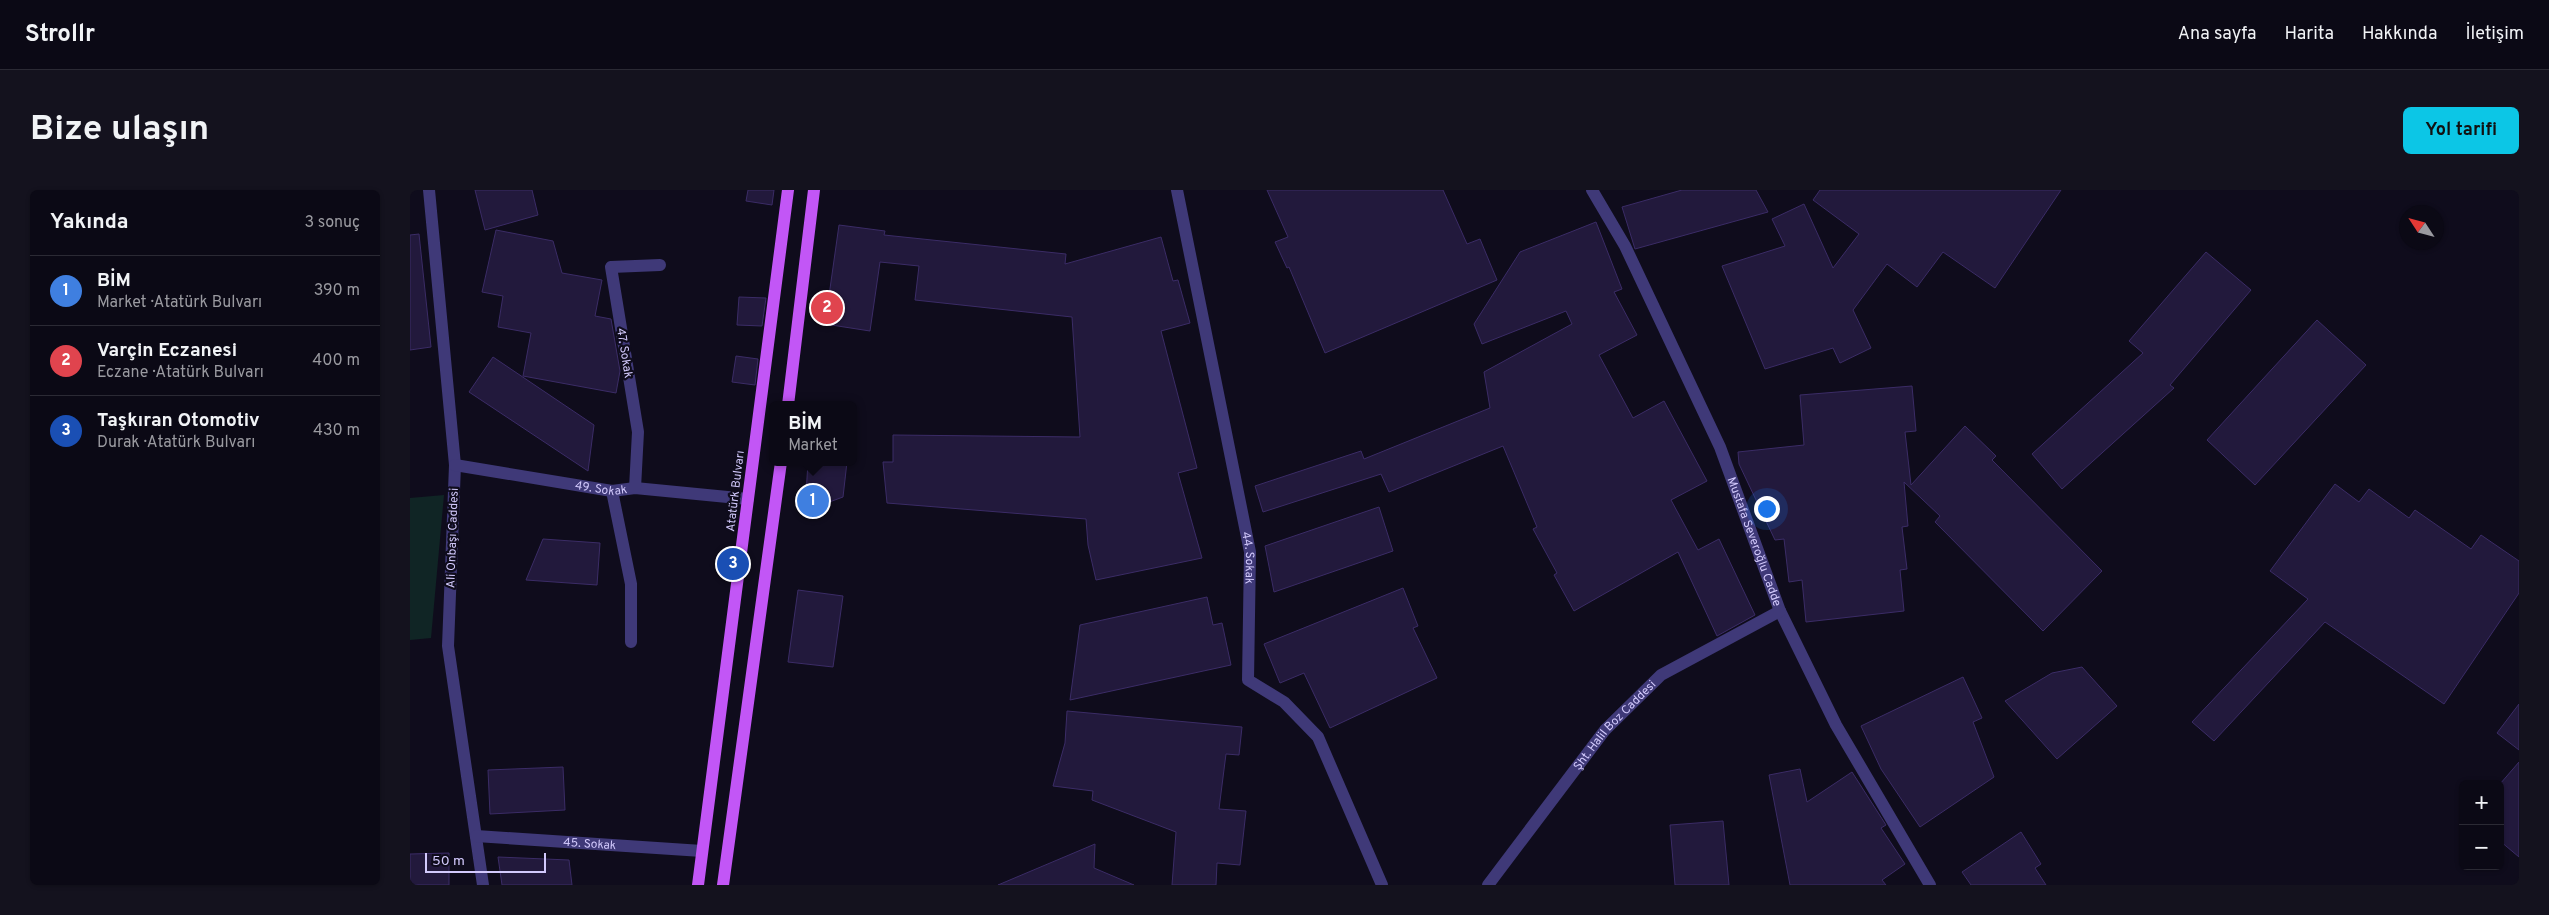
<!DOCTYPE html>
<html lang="tr">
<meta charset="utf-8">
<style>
body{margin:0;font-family:Overpass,sans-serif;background:#14121e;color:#f1f3f6}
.controls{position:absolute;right:15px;bottom:15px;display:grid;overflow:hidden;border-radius:8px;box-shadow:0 1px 4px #0004}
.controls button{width:45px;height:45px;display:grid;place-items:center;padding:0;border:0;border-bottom:1px solid #2b2a34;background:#0b0915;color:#f1f3f6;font:25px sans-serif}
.compass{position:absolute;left:1989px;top:15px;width:45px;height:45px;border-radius:50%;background:#0b0915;box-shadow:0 1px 4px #0004;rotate:306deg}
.scale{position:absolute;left:15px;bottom:12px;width:121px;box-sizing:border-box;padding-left:5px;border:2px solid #d2c9fc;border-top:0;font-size:14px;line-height:18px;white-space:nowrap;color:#d2c9fc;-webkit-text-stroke:4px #0f0c1c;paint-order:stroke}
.you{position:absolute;left:1356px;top:318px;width:18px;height:18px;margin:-12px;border:4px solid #fff;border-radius:50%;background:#1a73e8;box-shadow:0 0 0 8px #1a73e833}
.badge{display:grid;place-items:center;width:32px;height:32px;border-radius:50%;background:#0cc6e6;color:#fff;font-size:16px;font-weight:700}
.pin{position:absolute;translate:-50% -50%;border:2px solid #fff;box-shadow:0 1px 5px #0006}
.popup{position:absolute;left:359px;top:211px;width:88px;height:65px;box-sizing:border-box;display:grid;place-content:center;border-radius:8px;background:#0b0915;filter:drop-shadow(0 1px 4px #0005);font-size:16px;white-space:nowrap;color:#9a9aa0}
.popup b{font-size:19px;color:#f1f3f6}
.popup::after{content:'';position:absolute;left:50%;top:100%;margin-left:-10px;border:10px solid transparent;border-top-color:#0b0915}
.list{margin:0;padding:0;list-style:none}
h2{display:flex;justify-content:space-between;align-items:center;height:65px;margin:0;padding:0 20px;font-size:21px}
h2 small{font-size:16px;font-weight:400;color:#9a9aa0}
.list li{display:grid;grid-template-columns:32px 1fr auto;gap:15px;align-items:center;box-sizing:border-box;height:70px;padding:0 20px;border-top:1px solid #2b2a34}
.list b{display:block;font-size:19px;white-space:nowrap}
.list p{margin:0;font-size:16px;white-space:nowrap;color:#9a9aa0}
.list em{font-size:16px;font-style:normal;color:#9a9aa0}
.map{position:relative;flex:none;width:2109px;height:695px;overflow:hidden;border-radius:8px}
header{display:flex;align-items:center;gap:30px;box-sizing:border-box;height:70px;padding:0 25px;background:#0b0915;border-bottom:1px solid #2b2a34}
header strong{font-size:24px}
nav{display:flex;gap:28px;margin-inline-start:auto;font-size:18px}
.intro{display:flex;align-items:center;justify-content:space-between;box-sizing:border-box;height:120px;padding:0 30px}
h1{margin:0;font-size:35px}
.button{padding:12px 22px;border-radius:8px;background:#0cc6e6;color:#111;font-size:18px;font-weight:700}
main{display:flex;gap:30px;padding:0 30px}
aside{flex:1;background:#0b0915;border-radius:8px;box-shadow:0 1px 4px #0004}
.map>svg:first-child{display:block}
</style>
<header>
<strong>Strollr</strong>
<nav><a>Ana sayfa</a><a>Harita</a><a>Hakkında</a><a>İletişim</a></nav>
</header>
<div class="intro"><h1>Bize ulaşın</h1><a class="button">Yol tarifi</a></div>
<main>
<aside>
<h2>Yakında<small>3 sonuç</small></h2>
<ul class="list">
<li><span class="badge" style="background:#3f7fe0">1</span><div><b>BİM</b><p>Market · Atatürk Bulvarı</p></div><em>390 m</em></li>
<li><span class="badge" style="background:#e0444e">2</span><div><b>Varçin Eczanesi</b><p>Eczane · Atatürk Bulvarı</p></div><em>400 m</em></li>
<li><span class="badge" style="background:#1a4fb4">3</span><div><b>Taşkıran Otomotiv</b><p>Durak · Atatürk Bulvarı</p></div><em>430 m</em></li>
</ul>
</aside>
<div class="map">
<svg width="2109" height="695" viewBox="0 0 2109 695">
<rect width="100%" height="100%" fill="#0f0c1c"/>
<polygon fill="#102525" points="34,305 21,448 0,450 0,308"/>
<g fill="#22193c" stroke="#3b2c66">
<polygon points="65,0 122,0 128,25 75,40"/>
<polygon points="338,0 364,0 362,15 336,11"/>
<polygon points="857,0 1033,0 1057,54 1070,49 1087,90 915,163 879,77 877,78 865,52 878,47"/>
<polygon points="1272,0 1346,0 1358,22 1225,59 1212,17"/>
<polygon points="1410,0 1651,0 1585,98 1533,62 1507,97 1477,74 1443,120 1461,158 1430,173 1423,158 1355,179 1312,76 1375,56 1362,29 1394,14 1423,78 1449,44 1403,10"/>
<polygon points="1186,32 1212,99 1204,102 1227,145 1189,165 1223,228 1254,211 1297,291 1261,310 1288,360 1309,349 1345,425 1307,446 1268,362 1164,421 1144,385 1147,383 1123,339 1127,337 1093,256 979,302 971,284 853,322 845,296 951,261 954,269 1080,218 1074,182 1162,134 1156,121 1072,154 1064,134 1110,62"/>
<polygon points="429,35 475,41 474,45 656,64 655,74 751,47 763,91 768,90 780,133 751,141 787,278 768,283 792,368 686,390 678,355 676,329 477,313 473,272 483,272 483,245 670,247 662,127 505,110 509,76 470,72 460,141 415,134"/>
<polygon points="86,40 143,51 152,83 192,90 185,126 201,129 210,181 206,203 113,186 121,143 88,137 93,106 72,102"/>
<polygon points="9,44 21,157 0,160 0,45"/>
<polygon points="1796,62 1841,100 1760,195 1764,198 1652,299 1622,264 1733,163 1719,151"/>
<polygon points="329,107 356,108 352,136 327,135"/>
<polygon points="1907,130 1956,175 1845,295 1797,250"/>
<polygon points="326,166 348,169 345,195 322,192"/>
<polygon points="83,167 184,235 178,281 59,202"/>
<polygon points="1502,196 1506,241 1495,242 1501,295 1555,236 1586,266 1582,270 1692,381 1633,441 1525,332 1530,326 1494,292 1498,336 1492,337 1497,379 1490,380 1494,421 1396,432 1392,390 1379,392 1374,349 1365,350 1329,274 1328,262 1394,255 1390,205"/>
<polygon points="398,272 437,272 433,307 395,321"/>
<polygon points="1925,294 1949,312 1959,299 1999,328 2005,320 2061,359 2071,345 2109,371 2109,403 2034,514 1915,432 1804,551 1782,532 1898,409 1860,381"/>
<polygon points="969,317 983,361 864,402 855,356"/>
<polygon points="133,349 190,353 187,395 116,390"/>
<polygon points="993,398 1008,436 1003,438 1027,488 920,538 894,483 870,493 854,454"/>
<polygon points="388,400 433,406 423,477 378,472"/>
<polygon points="797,407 803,435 812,433 821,475 660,510 670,435"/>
<polygon points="1672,477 1707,516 1647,569 1595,511 1642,483"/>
<polygon points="1553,487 1572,528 1563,532 1584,587 1510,637 1471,579 1451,536"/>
<polygon points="2109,514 2109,560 2087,543"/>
<polygon points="657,521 832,537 829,565 816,564 809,619 836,621 830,675 807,673 806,695 762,695 766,642 682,610 683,601 643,596 655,553"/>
<polygon points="2109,572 2109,667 2090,651 2090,594"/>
<polygon points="153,577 155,620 80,624 78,580"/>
<polygon points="1390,579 1397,612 1442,582 1476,635 1471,638 1495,674 1472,690 1476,695 1380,695 1359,585"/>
<polygon points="1313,631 1319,695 1265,695 1260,635"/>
<polygon points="1611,642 1631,674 1625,678 1636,695 1561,695 1552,682"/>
<polygon points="685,654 684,678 724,695 588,695"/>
<polygon points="39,663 39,695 0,695 0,664"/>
<polygon points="88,667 159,670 162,695 92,695"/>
</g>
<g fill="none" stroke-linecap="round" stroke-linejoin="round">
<g stroke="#3f3978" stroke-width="12">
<polyline points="19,0 45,275 38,456 73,695"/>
<path id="s1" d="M 767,0 L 840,362 L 838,490 L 874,512 L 908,547 L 972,695"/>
<path id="s2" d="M 1182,0 L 1215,56 L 1310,257 L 1370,421 L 1426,535 L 1520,695"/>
<path id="s3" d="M 45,275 L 202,301 L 225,298 L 338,309"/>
<polyline points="225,298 228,242 201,77 250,75"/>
<polyline points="202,301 221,394 221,452"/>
<path id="s4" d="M 66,646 L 292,661"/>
<path id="s5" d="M 1078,695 L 1195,540 L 1251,485 L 1370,421"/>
</g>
<g stroke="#c256f6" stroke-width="12">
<polyline points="378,215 404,0"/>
<polyline points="288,695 378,0"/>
<polyline points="313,695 371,272"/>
</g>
</g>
<g text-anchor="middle" stroke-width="4.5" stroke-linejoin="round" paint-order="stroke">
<g font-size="12" fill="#d2c9fc" stroke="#0f0c1c">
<text transform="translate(215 163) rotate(81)" y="4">47. Sokak</text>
<text dy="4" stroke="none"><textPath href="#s3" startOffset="148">49. Sokak</textPath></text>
<text transform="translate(325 301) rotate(-83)" y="4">Atatürk Bulvarı</text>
<text transform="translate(42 348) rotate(-88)" y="4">Ali Onbaşı Caddesi</text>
<text dy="4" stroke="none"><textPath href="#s2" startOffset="388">Mustafa Severoğlu Cadde</textPath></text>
<text dy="4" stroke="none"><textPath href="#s1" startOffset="375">44. Sokak</textPath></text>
<text dy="4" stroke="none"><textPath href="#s5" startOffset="204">Şht. Halil Boz Caddesi</textPath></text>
<text dy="4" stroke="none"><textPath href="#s4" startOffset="114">45. Sokak</textPath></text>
</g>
</g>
</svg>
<div class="controls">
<button>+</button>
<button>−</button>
</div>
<svg class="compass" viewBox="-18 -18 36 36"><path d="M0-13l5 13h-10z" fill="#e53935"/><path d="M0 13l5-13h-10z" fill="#9a9aa0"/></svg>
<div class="scale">50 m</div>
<div class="you"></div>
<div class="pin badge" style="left:403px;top:311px;background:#3f7fe0">1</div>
<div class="popup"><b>BİM</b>Market</div>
<div class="pin badge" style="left:417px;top:118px;background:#e0444e">2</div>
<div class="pin badge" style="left:323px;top:374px;background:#1a4fb4">3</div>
</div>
</main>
